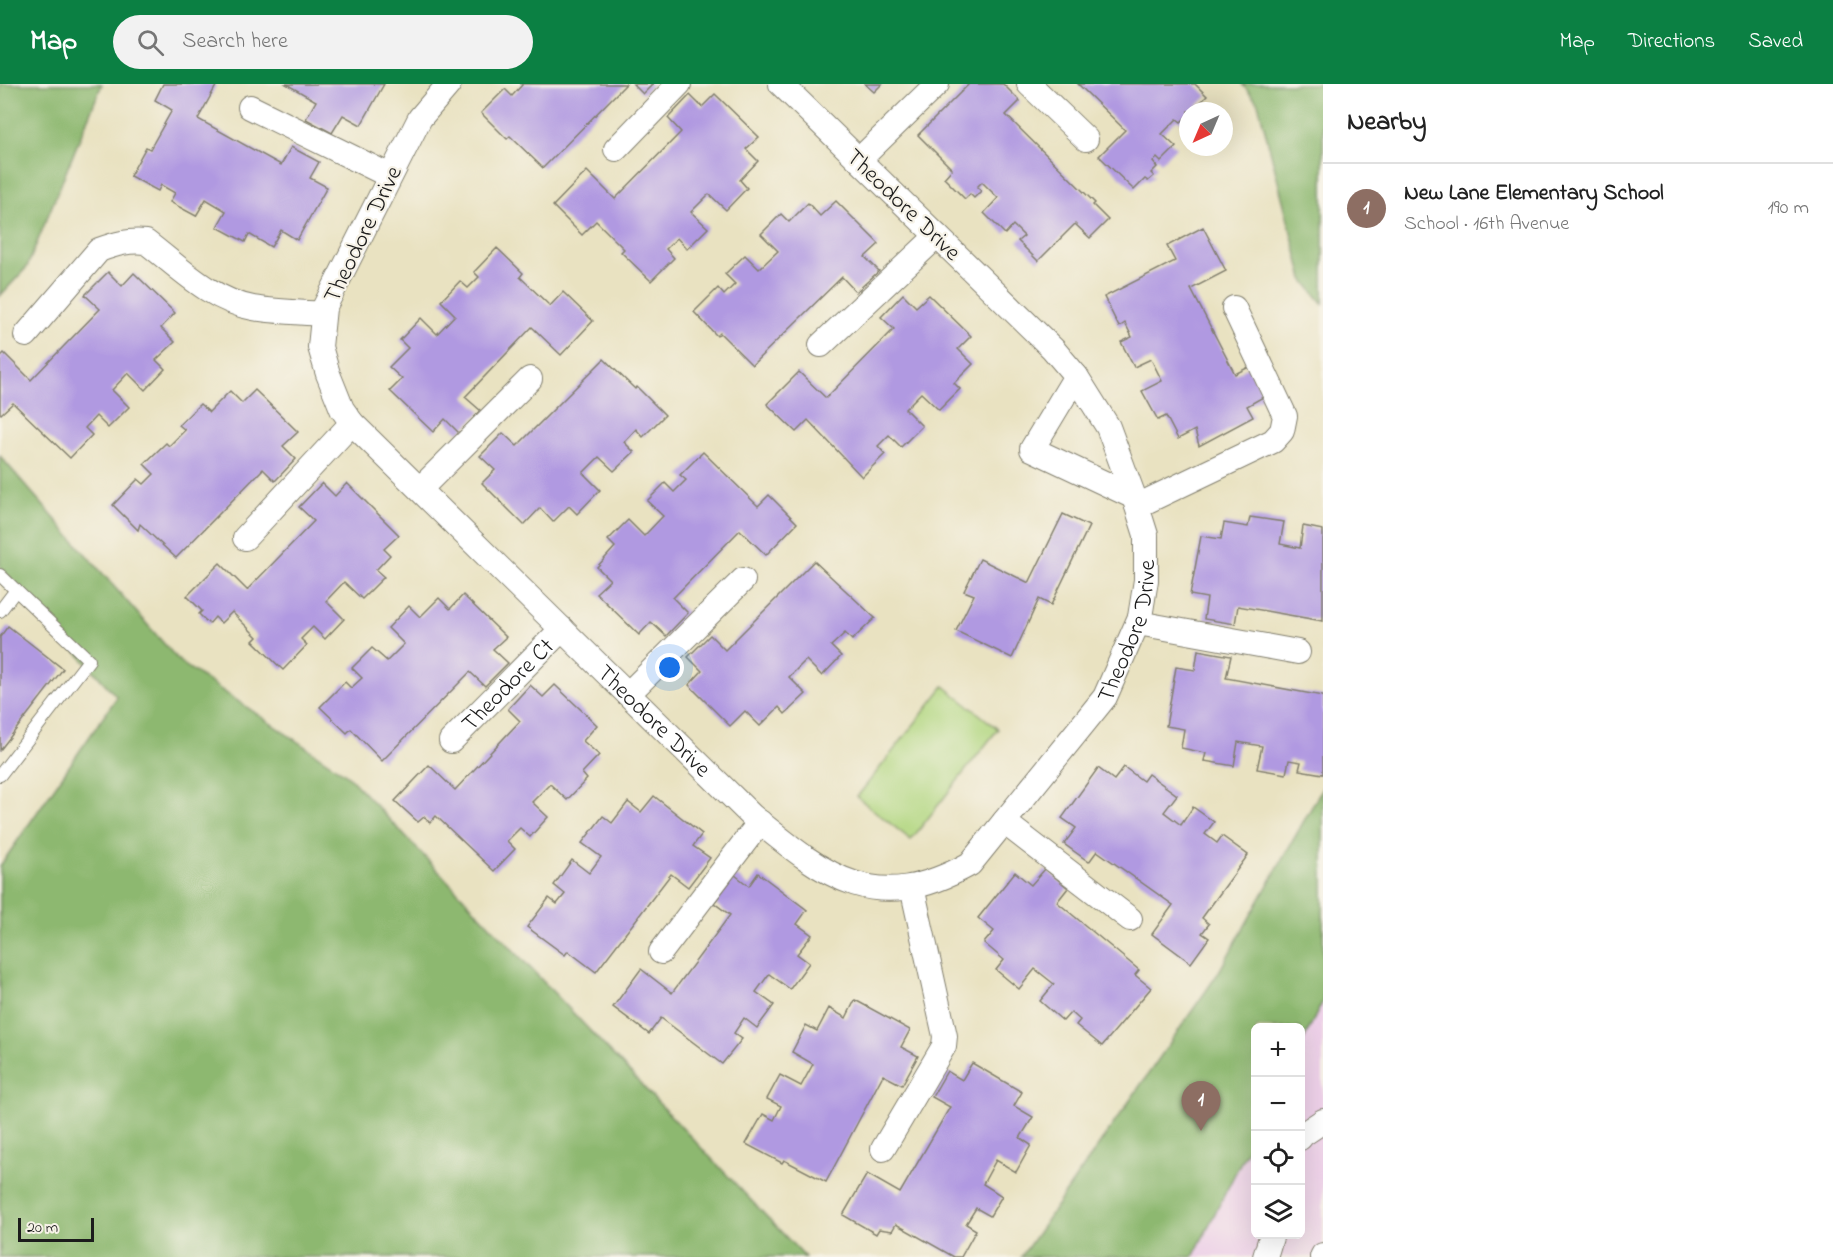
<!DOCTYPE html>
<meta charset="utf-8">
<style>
body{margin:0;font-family:"Indie Flower",sans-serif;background:#f2f2f2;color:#222}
.controls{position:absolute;right:18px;bottom:18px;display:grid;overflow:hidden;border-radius:9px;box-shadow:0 6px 24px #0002}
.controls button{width:54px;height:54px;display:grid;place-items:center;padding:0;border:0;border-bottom:2px solid #e0e0e0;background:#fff;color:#222;font:30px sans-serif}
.compass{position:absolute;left:1179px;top:18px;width:54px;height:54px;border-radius:50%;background:#fff;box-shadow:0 6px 24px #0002;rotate:224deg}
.scale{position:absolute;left:18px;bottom:15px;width:76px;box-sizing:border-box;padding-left:6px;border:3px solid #1c1c1c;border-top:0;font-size:16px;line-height:21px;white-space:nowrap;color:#1c1c1c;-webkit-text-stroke:4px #f7f3e8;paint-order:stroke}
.you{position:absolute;left:670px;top:584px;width:21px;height:21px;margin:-15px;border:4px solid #fff;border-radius:50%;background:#1a73e8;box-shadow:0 0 0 9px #1a73e833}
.badge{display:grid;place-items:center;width:39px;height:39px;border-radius:50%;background:#0b8043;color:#fff;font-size:20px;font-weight:700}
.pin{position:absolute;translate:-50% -50px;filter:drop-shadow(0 2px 3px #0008)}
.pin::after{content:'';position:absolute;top:32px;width:21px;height:18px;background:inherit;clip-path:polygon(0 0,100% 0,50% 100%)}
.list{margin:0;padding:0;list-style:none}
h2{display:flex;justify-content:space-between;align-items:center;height:78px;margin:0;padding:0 24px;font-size:26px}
h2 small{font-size:20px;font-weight:400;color:#767676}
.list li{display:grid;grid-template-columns:39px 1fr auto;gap:18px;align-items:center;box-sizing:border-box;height:90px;padding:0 24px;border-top:2px solid #e0e0e0}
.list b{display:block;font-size:22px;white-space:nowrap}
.list p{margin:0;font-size:20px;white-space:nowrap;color:#767676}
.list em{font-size:20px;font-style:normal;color:#767676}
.icon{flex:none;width:33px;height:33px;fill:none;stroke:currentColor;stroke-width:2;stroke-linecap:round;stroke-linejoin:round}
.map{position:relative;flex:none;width:1323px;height:1173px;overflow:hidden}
header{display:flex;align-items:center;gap:36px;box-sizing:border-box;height:84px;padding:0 30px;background:#0b8043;color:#fff}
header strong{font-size:28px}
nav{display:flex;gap:33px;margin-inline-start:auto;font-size:21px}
.search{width:420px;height:54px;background:#f2f2f2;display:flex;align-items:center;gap:15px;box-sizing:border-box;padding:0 21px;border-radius:33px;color:#767676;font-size:22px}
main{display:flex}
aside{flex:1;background:#fff}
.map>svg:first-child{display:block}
</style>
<header>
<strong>Map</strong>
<div class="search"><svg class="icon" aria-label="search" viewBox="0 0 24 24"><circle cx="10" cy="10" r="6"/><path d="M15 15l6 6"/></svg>Search here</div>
<nav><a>Map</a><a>Directions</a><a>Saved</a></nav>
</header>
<main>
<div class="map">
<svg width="1323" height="1173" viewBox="0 0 1323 1173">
<rect width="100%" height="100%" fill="#f7f3e8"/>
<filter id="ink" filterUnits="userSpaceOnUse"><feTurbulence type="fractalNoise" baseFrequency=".0167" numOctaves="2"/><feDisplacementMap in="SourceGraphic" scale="12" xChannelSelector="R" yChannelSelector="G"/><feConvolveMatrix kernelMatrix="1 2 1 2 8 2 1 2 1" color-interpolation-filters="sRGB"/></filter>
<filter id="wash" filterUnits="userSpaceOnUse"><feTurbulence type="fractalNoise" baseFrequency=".008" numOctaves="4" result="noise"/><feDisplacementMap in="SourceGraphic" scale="24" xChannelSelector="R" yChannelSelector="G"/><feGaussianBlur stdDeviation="1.35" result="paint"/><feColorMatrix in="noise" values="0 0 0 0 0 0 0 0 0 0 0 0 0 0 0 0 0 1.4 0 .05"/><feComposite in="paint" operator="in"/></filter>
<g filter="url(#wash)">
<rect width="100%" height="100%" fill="#e9e2c1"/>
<path fill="#edd0e8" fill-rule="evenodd" d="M 1323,815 L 1323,1173 L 1050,1173 ZM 1256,944 L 1300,944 L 1300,1150 L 1256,1150 Z"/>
<polygon fill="#b2d781" stroke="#677a4e" stroke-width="1.5" points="944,602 998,645 911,756 857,713"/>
<g fill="#8db86f" stroke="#546a46" stroke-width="1.5">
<polygon points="0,0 102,0 27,183 0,212"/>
<polygon points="1242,0 1323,0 1323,220 1303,195 1258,19"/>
<polygon points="0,372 180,578 347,691 805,1173 0,1173 0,782 117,613 0,483"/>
<polygon points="1323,703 1323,917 1301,961 1300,944 1256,944 1255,1050 1193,1173 1021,1173 1217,891"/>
</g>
<g id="blocks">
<g fill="#b099e1">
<polygon points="163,0 213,0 216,2 198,35 281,81 291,63 319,78 310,94 327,103 297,156 281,146 271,163 249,150 245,158 217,143 226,127 206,115 196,132 170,118 175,109 161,101 158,107 130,92 146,63 150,65 172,26 155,16"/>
<polygon points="286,0 384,0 361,41 343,31 332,49 306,35 316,17"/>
<polygon points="521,0 626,0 543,84 510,52 507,55 481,29 505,5 512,12 522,1"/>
<polygon points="633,0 653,0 643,10"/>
<polygon points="865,0 882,0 874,8"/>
<polygon points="969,0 1003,0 1020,17 1006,31 1095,119 1093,121 1108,136 1090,154 1075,140 1038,177 1018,157 1024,152 1013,141 1005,150 984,129 998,114 982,98 977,103 981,107 974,114 970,110 965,115 944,94 952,85 918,51"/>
<polygon points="1078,0 1195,0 1207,12 1192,27 1188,27 1188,31 1181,38 1177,35 1162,50 1176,63 1161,78 1157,74 1153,78 1157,83 1151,89 1154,92 1148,97 1145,95 1134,106 1099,72 1125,46"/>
<polygon points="715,10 759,53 746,65 758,77 740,96 747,104 726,126 709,110 691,128 708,144 687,165 677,154 666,165 674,174 651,197 621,168 624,165 596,137 582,151 553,122 587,87 615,115 681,48 668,34 690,11 702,23"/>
<polygon points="836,117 879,160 865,173 879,187 856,208 842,193 752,281 720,249 717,252 694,228 718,204 724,211 735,200 725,190 745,171 759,185 778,167 761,150 781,130 789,138 808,119 820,132"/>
<polygon points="1203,143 1226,187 1191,205 1235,290 1249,283 1265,312 1247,322 1253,333 1199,362 1195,346 1178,355 1166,332 1158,336 1142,307 1162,297 1151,275 1134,283 1121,258 1132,253 1125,239 1119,243 1104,213 1175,177 1167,162"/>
<polygon points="497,164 523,189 520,193 550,222 563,208 593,237 561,271 532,243 465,313 481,327 459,349 445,335 433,348 390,307 402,295 389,283 408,264 400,256 421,234 437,250 455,231 441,217 460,197 468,204 479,193 474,188"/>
<polygon points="108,188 122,202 134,189 175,229 161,244 175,258 156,276 165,285 145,306 128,289 112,306 129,323 108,344 96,332 85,344 92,351 70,374 13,319 1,330 0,329 0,273 4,269 31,296 100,225 85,211"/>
<polygon points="903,210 916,223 929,211 971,252 958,265 973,280 954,299 960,305 939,326 921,309 905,325 922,342 901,363 889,351 878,362 885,370 862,393 808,336 796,348 767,320 799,288 826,314 894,245 881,233"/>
<polygon points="604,275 635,305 637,303 665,331 643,353 636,345 624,358 634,368 614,387 599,373 583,389 600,406 577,430 569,422 553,438 540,424 524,441 482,399 495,386 480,372 503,349 517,362"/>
<polygon points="255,306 298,348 283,362 296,375 275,397 263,385 176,474 140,440 138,446 113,421 138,395 144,400 154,390 144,380 166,359 169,362 185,346 179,341 200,320 209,328 230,307 242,319"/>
<polygon points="703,368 758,422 769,411 797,439 766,471 740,446 673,514 688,529 666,552 651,538 639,551 596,509 610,496 597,483 615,463 608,456 628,436 644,452 663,432 647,417 665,399 674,408 686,396 680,391"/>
<polygon points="322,399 335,412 347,399 399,451 384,465 390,471 376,486 384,493 362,515 344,498 326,517 344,535 325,555 313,543 301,555 307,561 283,586 253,557 257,553 232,528 221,539 215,533 209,540 199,530 202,527 187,512 220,479 247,506 314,437 299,423"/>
<polygon points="1063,430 1089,442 1051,521 1039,515 1012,574 956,547 974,511 964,507 980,475 1029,499"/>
<polygon points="1250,433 1284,438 1280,460 1300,464 1303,442 1323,446 1323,537 1238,522 1235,540 1204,535 1207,514 1190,511 1201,452 1221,455 1224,439 1248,443"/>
<polygon points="814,477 875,534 852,556 845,549 831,562 841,572 822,592 806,576 789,593 806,610 785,630 779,623 760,642 745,627 730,642 689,601 702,587 688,573 710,551 725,566"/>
<polygon points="463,511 506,553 493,565 508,579 485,602 470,588 382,677 351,645 347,649 320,623 345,598 351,604 362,594 352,584 372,564 387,577 404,560 388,544 409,522 420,533 439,514 450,525"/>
<polygon points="8,542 63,585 0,666 0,553"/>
<polygon points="1198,566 1231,572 1226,594 1323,612 1323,690 1299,686 1301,678 1289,676 1286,690 1257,685 1262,662 1238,658 1234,682 1204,677 1206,669 1181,664 1184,645 1166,642 1176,583 1195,586"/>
<polygon points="530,601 543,613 555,601 597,641 583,657 599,671 582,689 587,695 567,716 550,700 532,718 548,733 530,753 520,744 507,757 515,765 494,787 436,732 430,739 424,733 418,738 395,717 429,681 455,706 520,637 508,625"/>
<polygon points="1124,683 1143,697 1148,690 1177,711 1164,728 1181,741 1193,723 1214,738 1205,750 1217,759 1222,752 1248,771 1202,834 1209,840 1202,849 1209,854 1191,879 1152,850 1173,821 1097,767 1089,778 1064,760 1076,744 1062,734 1098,684 1114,696"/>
<polygon points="654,712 702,750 693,762 710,774 688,803 671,790 596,888 568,867 565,871 527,843 549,814 557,820 565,810 554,801 572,776 589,789 601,773 582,759 603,732 612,739 628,718 641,728"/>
<polygon points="1045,785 1068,804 1057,818 1139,886 1135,891 1151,904 1102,962 1076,941 1080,936 1071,928 1063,937 1040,917 1054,900 1035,885 1019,905 996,886 1004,876 984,859 994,847 978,834 1015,788 1031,801"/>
<polygon points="758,789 807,826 797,840 812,851 797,870 809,879 790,905 769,890 756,908 774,921 757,944 744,934 734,949 742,955 722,980 661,934 649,950 613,923 641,885 672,909 730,831 714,819 735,791 749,802"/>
<polygon points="855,916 910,946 901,963 918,972 902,1001 883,991 826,1098 784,1076 782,1079 746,1060 763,1030 774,1036 781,1022 767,1015 780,991 801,1002 813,980 792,968 806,941 817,947 829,924 846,934"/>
<polygon points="972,979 1022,1008 1014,1022 1033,1033 1020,1054 1031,1061 1016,1088 996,1076 983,1100 1002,1112 990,1132 976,1124 966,1140 976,1146 961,1173 954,1173 896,1140 892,1147 879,1145 876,1150 843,1131 867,1090 900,1109 950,1023 932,1013 947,987 962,996"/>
</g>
</g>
</g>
<g filter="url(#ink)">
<use href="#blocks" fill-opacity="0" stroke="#827f6e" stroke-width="1.5"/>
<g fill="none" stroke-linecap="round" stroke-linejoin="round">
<defs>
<g id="lane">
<polyline points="0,491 89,576 0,691"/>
<polyline points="0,527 16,506"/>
</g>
<g id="street">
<path id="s1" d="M 449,0 L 420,34 L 324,224 L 320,263 L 328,290 L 342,325 L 352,339 L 752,732 C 828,794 874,833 970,780 L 1105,613 L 1140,533 L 1146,496 L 1146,451 L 1134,413 L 1108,343 L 1076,292 L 1053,265 L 781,0"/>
<polyline points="1029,0 1086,55"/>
<polyline points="250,23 390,92"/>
<polyline points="616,65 679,0"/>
<polyline points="859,76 937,0"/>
<path d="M 26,251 L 99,166 C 115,160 129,156 146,158 C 179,183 210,216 253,224 C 276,228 300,228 323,230"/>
<polyline points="821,261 937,152"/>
<polyline points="1076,292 1032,365 1134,413"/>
<polyline points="420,405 530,295"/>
<polyline points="1137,422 1273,357 1282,347 1285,332 1234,224"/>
<polyline points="245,454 352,339"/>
<polyline points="1138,539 1298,568"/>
<polyline points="628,610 743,496"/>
<path id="s2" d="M 451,657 L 562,545"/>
<polyline points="1004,738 1130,835"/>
<polyline points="661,868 760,738"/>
<polyline points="1300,1054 1302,1051 1323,1037"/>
<polyline points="883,1065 944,962 945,952 912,803"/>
<polyline points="1265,1173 1272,1150"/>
<polyline points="1322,1173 1323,1171"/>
</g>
</defs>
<use href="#lane" stroke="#827f6e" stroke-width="14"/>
<use href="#street" stroke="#827f6e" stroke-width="26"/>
<use href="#lane" stroke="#fff" stroke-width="12"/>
<use href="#street" stroke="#fff" stroke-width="24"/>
</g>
</g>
<g text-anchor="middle" stroke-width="4.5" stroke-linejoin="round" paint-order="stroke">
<g font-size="24" fill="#1c1c1c" stroke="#f7f3e8">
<text transform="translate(904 120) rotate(44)" y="8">Theodore Drive</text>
<text transform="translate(362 150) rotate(-64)" y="8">Theodore Drive</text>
<text dy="8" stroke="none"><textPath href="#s1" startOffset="1470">Theodore Drive</textPath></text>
<text dy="8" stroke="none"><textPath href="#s2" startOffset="80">Theodore Ct</textPath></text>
<text dy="8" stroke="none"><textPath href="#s1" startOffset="804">Theodore Drive</textPath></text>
</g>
</g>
</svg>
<div class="controls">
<button>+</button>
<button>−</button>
<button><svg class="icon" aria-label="locate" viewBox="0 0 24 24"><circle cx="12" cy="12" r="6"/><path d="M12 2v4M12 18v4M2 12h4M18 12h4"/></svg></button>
<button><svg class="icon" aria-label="layers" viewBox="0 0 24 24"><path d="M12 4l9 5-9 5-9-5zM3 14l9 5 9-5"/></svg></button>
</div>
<svg class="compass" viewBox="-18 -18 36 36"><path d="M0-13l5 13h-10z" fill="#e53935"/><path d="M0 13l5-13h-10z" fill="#767676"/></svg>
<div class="scale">20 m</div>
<div class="you"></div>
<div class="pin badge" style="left:1201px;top:1047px;background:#8d6e63">1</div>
</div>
<aside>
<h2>Nearby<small></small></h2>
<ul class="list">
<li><span class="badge" style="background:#8d6e63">1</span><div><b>New Lane Elementary School</b><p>School · 16th Avenue</p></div><em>190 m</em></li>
</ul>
</aside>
</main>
